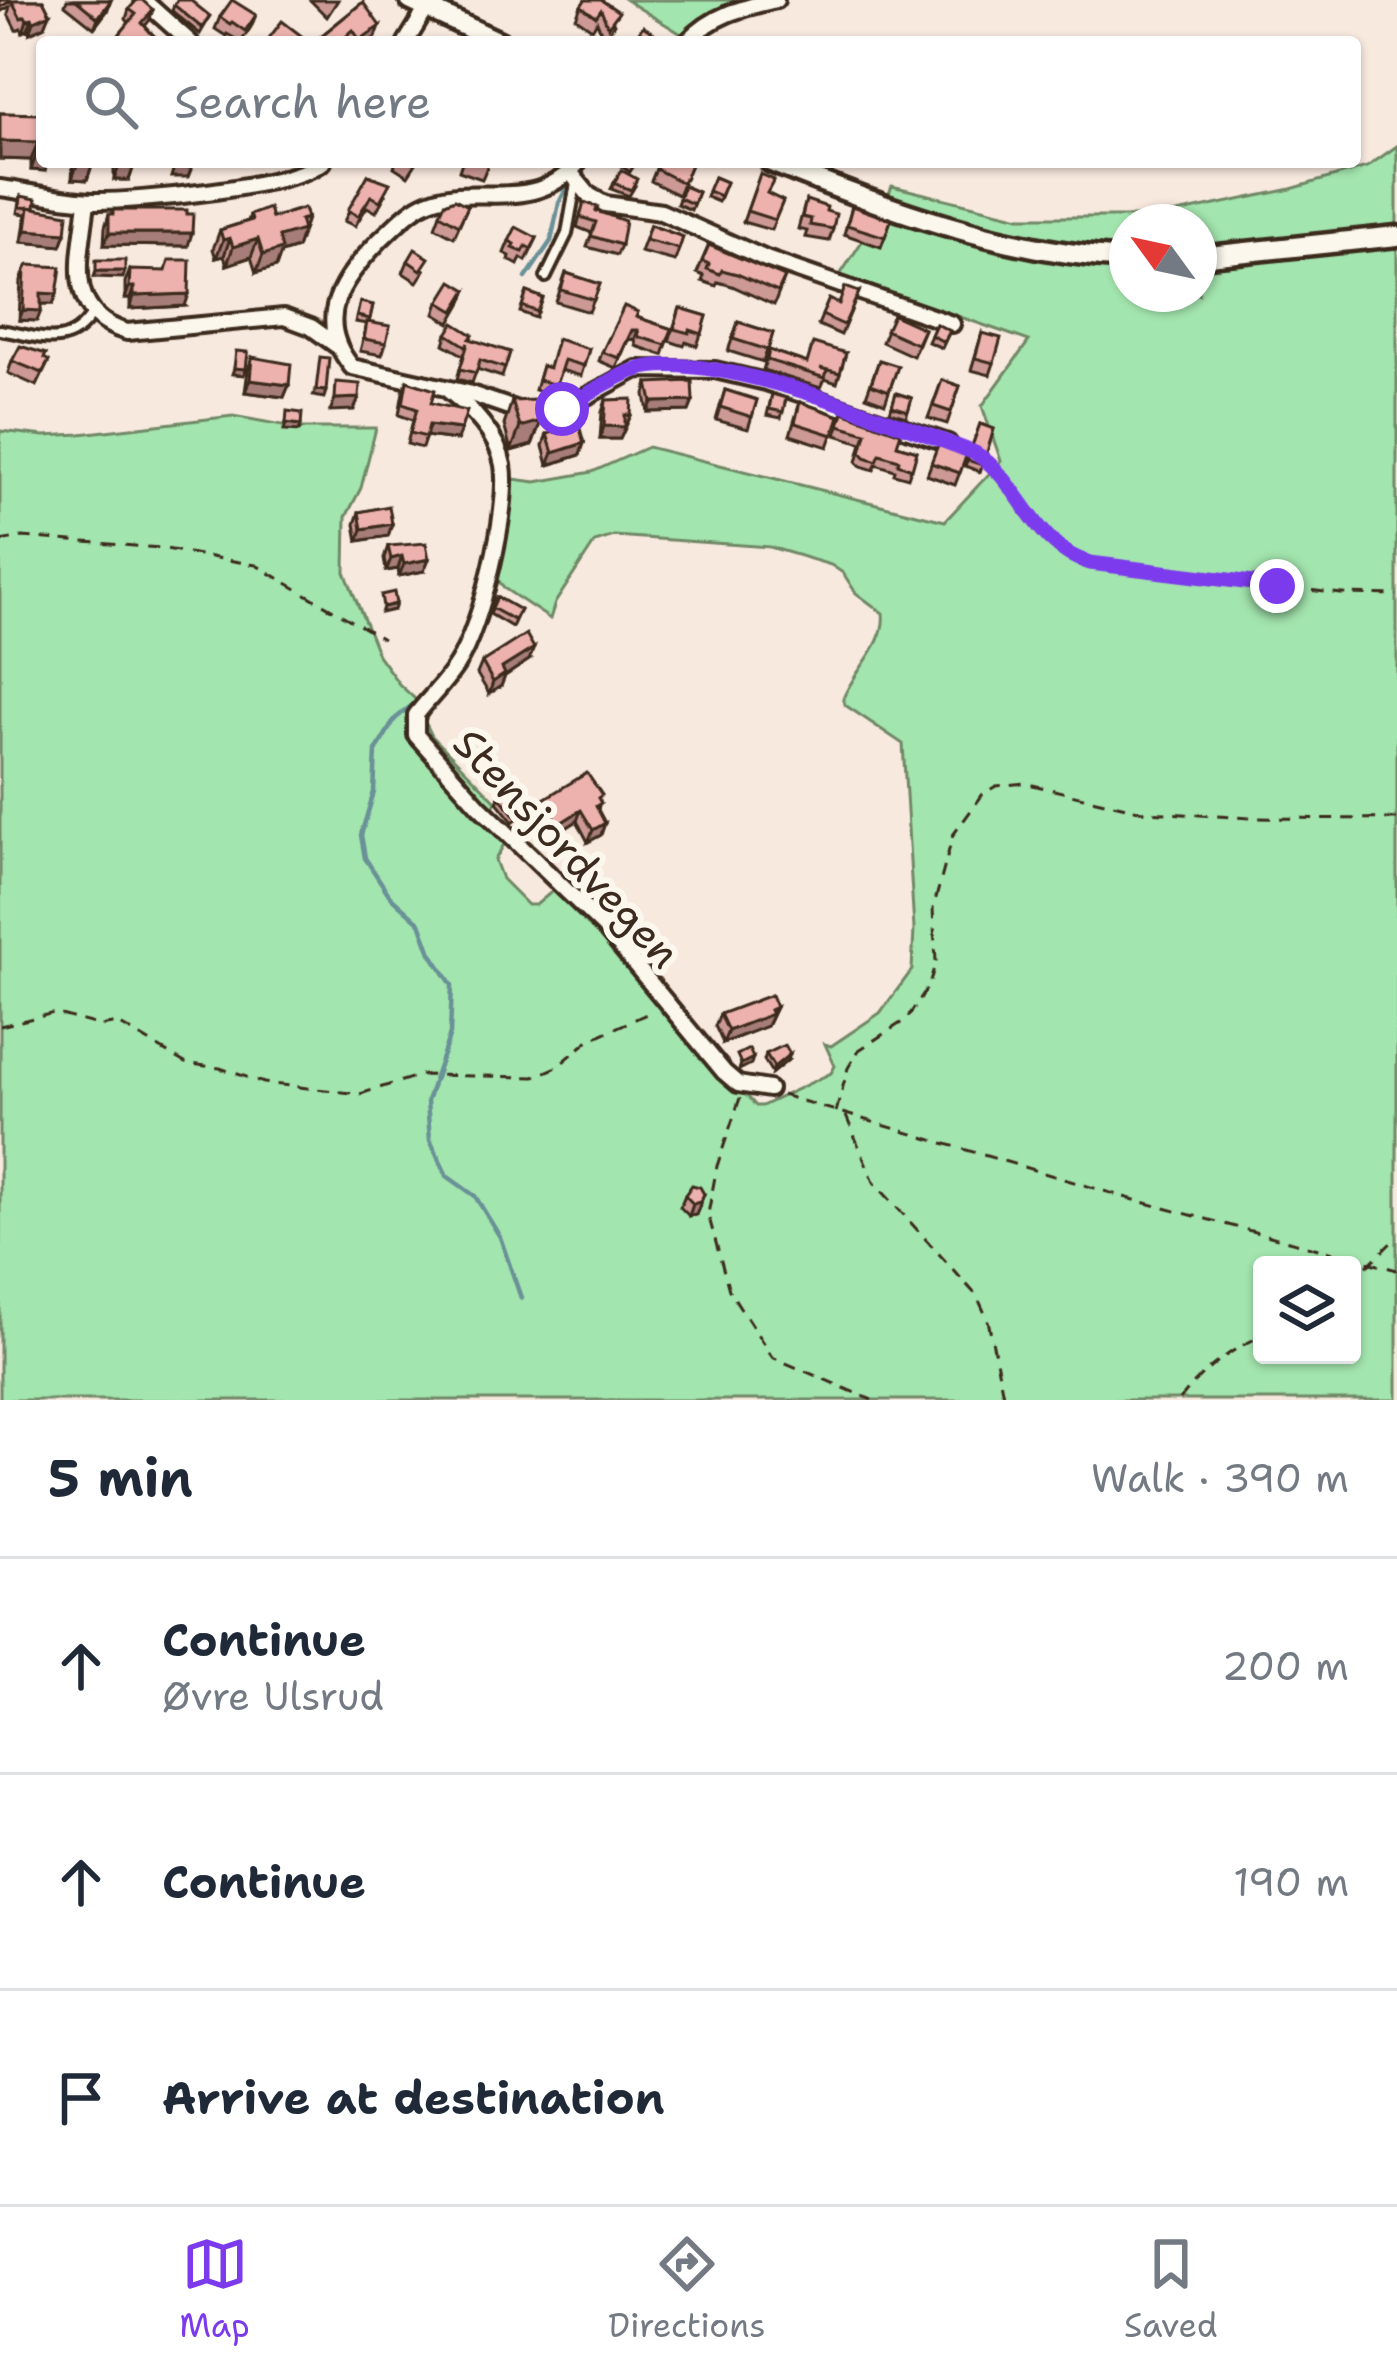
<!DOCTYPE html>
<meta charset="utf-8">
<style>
body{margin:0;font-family:"Shantell Sans",sans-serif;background:#f2f2f3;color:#1f2937}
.controls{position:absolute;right:36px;bottom:36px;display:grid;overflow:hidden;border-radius:12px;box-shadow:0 3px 9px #0004}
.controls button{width:108px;height:108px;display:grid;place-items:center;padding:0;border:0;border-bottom:3px solid #e0e1e3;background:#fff;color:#1f2937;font:60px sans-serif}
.compass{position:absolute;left:1109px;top:204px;width:108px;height:108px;border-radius:50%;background:#fff;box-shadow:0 3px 9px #0004;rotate:303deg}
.stop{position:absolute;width:36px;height:36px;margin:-27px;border:9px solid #7c3aed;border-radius:50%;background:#fff}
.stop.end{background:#7c3aed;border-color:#fff;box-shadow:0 3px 12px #0008}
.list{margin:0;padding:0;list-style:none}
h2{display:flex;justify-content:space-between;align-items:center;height:156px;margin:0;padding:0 48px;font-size:51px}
h2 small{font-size:39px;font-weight:400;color:#747a83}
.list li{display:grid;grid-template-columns:78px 1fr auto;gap:36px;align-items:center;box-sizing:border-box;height:216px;padding:0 48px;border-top:3px solid #e0e1e3}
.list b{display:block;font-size:45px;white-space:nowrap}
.list p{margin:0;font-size:39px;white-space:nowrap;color:#747a83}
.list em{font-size:39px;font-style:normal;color:#747a83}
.icon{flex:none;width:66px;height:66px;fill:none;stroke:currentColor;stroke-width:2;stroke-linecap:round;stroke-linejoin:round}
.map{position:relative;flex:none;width:1397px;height:1400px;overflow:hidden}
.search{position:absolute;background:#fff;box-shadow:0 3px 9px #0004;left:36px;right:36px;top:36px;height:132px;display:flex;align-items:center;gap:30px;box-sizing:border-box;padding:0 42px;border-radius:12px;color:#747a83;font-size:45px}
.sheet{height:804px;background:#fff}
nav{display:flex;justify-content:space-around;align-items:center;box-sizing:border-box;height:168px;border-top:3px solid #e0e1e3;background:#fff;font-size:33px;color:#747a83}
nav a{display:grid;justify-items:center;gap:6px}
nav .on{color:#7c3aed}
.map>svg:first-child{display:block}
</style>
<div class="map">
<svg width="1397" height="1400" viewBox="0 0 1397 1400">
<rect width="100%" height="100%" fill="#f8e9df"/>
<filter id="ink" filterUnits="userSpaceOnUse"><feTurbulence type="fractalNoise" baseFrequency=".00833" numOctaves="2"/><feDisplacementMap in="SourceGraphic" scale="24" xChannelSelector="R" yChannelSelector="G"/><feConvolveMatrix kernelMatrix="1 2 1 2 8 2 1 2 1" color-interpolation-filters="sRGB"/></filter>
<g filter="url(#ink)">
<g fill="#a3e5ae" stroke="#6f8866" stroke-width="3" fill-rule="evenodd">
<polygon points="626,0 761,0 691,40"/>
<path d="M 1397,146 L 1397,1400 L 0,1400 L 0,431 L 45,436 L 80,434 L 233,416 L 299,428 L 376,428 L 361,488 L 346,517 L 345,572 L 378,655 L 399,684 L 429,712 L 425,722 L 432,736 L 496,801 L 490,814 L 506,841 L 495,860 L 502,879 L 528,905 L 536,905 L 562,883 L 695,1027 L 713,1058 L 756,1106 L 762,1106 L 831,1073 L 835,1066 L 825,1044 L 831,1046 L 880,1013 L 912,970 L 914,929 L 903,744 L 845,705 L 843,699 C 853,671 887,644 883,613 L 856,593 L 843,573 L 831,565 L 770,547 L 614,536 L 595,542 L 555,603 L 550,619 L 505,589 L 491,571 L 506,478 L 536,482 L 592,472 L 648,447 L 945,521 L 1001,461 L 982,406 L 1029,341 L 840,275 L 883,209 L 892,186 L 1020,217 L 1158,217 L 1291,189 L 1367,167 ZM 1127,222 L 1199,222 L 1199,294 L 1127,294 ZM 1262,1265 L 1352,1265 L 1352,1355 L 1262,1355 Z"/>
</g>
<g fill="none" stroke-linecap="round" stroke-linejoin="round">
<g stroke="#699197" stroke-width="4.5">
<polyline points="526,278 551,241 559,203 568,185"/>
<polyline points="411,706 395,719 376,751 374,792 361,835 365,858 390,896 420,923 431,953 452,985 450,1034 427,1101 430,1140 447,1176 475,1196 500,1237 521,1298"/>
</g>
<defs>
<g id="service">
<polyline points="546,277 567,234 576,183"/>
<path d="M 0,330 C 38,336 68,352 92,314"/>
</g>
<g id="minor">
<polyline points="143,0 190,42"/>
<polyline points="406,42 427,8"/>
<path d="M 687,42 C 712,15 741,8 776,0"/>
<path d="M 579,162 C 530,218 471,179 423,204 C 407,212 393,228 380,240 C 343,278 312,318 352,367 L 468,393 L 526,413 L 541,413 L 563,409 L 637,369 L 715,370 L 766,382 L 948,443"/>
<polyline points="570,172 589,195 605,204 661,212 766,259 952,324"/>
<path d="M 0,188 C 31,192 62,200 93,201 C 135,202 294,187 323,162"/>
<path d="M 87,201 C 82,254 61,313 127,332 L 284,317 L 311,327 L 336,345"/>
<path d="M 449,391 C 471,408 498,436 503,465 C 510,508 481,627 457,664 C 446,682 429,698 416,715 L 416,735 L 479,806 L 604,927 L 724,1072 L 738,1084 L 769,1089"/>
</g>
<g id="secondary">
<polyline points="410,0 499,42"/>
<path d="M 771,162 C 884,208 1004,252 1127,259"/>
<polyline points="1199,257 1397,236"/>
</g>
</defs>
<use href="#service" stroke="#3b2a1e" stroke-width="16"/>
<use href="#minor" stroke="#3b2a1e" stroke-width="22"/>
<use href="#secondary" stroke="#3b2a1e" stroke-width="27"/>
<g stroke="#3b2a1e" stroke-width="3" stroke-dasharray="12 9" stroke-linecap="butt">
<path d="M 983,457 C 1023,485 1034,542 1082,561 L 1341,594 L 1397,595"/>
<polyline points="0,541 22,537 160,548 256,565 383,639"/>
<polyline points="0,1026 54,1013 101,1026 117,1023 185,1063 220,1068 264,1083 360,1094 421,1075 534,1077 557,1067 589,1040 653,1011"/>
<polyline points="782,1095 1131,1199 1397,1270"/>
<polyline points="740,1098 717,1166 708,1214 729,1290 772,1357 872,1400"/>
<polyline points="836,1112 848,1068 859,1050 907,1019 929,985 936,961 933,909 953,835 983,794 996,786 1024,783 1147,812 1252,818 1397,819"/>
<polyline points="846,1116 874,1182 977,1296 988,1320 1004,1400"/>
<polyline points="1352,1281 1397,1237"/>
<path d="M 1180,1400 C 1200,1372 1231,1349 1262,1336"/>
</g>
<use href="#service" stroke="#fbf7ec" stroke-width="8"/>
<use href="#minor" stroke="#fbf7ec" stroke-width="14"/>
<use href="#secondary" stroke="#fbf7ec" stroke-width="18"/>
</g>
<g fill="#cc9995" stroke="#3b2a1e" stroke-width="3">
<polygon points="0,0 43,0 50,14 45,26 30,33 28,30 23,32 21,28 16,30 8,14 10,6 0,12"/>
<polygon points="67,0 111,0 107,11 94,28 65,5"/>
<polygon points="310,0 338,0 327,17"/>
<polygon points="601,0 614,24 604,39 597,22 592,29 576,18 581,6"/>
<polygon points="363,2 376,37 368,42 351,42 350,40 347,42 319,42 321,36"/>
<polygon points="174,5 207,22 200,34 172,11"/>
<polygon points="129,9 153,10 149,21 145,26 160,42 117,42 119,35 129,23 126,19"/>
<polygon points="256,15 251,27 241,42 227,34 226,36 215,29 220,17"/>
<polygon points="0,113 42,114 45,171 31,170 31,160 0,159"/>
<polygon points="73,162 93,162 87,180 72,179"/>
<polygon points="114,162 135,162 129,180 114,180"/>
<polygon points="396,162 417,162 408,176 394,167"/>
<polygon points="462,162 489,162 482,179 459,171"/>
<polygon points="615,162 636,162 630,172"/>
<polygon points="659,162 692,162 678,195 651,181"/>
<polygon points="760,174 768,194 783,201 771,230 743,222"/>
<polygon points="368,175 386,194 376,212 367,207 355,226 344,221"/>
<polygon points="714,177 726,182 718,202 706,197"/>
<polygon points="614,183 635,186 629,196 611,189"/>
<polygon points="684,186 698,192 691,210 677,204"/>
<polygon points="21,196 66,233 61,246 22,242 26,214 18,213"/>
<polygon points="806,200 826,211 833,229 829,241 805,237 807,231 798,229"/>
<polygon points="584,202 621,245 617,255 587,247 592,233 577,227"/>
<polygon points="468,206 454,237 435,227 440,214"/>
<polygon points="852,206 891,220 881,247 844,234"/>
<polygon points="113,210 187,214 188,246 104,245 105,227 109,214 112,214"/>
<polygon points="250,215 272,218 307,218 297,248 281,253 276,267 256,273 251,257 227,265 224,256 216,258 213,249 220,230 248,221"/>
<polygon points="650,225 683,237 675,261 640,252"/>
<polygon points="537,238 526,261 521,258 518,265 509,260 510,256 504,253 509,241"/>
<polygon points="709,245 785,277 774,305 732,286 718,282 716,286 702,281 704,276 697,273"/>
<polygon points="408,261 425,270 417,282 403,273"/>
<polygon points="25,270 57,294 53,304 41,304 37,321 19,320 21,280"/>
<polygon points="130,270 185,306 130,309 130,299 125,299 125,282"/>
<polygon points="566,273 600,284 589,312 556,302"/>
<polygon points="467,290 462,302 450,323 435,314 439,302"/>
<polygon points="527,292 543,298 536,318 520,312"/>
<polygon points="859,292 841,335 818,325 829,299 839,304"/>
<polygon points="360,302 373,305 369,322 386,343 382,355 360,351 367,324 355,322"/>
<polygon points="680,308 707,316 697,346 686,342 684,346 669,341"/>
<polygon points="893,315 924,329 913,356 882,342"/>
<polygon points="636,317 672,329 663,355 636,346 635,339 628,340 616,368 599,361 602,352"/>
<polygon points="738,322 773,333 763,362 728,351"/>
<polygon points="936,324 950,331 942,348 928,342"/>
<polygon points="982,333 994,363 990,375 971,370"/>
<polygon points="447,334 510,352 502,377 477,369 472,383 457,379 465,352 463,355 444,344"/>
<polygon points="589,349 581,376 561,370 552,395 535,390 542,366 548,367"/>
<polygon points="769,350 807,363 846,353 837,383 825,379 821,388 763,370"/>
<polygon points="252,357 289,385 284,397 245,392 248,370"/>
<polygon points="44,358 49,361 37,386 8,373 12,361"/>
<polygon points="879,360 898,366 885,403 866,396"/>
<polygon points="942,380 960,386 947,424 928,418"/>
<polygon points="407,381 431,403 457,440 426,436 422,448 407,444 413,420 399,415 403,392"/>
<polygon points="648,383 693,401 689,411 648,412 645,394"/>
<polygon points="725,390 757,400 748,429 716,420"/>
<polygon points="896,393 912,398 906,417 890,412"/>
<polygon points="772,394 786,398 781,418 767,415"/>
<polygon points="606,400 631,415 620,439 600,439 602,412"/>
<polygon points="512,401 541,421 532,445 511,451 504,425"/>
<polygon points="800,402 839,416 828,447 790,435"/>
<polygon points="843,412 897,445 917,451 908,478 894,474 895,470 876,464 874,470 861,466 857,462 862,443 836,435"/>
<polygon points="980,424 994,429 980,472 965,466"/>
<polygon points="547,434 584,443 580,455 548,465 543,446"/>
<polygon points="938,445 968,451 955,485 927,475"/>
<polygon points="359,512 392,524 388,536 358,541 355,524"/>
<polygon points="388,546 424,571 399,576 398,569 386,571 384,558"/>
<polygon points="497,597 520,610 512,627 490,614"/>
<polygon points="529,660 505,676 501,686 489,694 477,674 482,662"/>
<polygon points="499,796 522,815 513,822 497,802"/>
<polygon points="600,801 598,810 601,835 588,842 577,821 555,835 548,824 536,831 528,817 532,806"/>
<polygon points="776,1007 767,1026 723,1043 715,1026 720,1014"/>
<polygon points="766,1054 788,1060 772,1073 764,1060"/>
<polygon points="704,1194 696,1215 689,1216 680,1207 685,1195"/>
</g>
<g fill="#a67d79" stroke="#3b2a1e" stroke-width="3">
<polygon points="111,0 107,11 94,28 98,18"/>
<polygon points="50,14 45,26 30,33 34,21"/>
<polygon points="32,18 28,30 23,32 27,20"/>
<polygon points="380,26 376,37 368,42 359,42"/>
<polygon points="0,141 38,142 31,160 0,159"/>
<polygon points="37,153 42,153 42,162 48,162 45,171 31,170"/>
<polygon points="78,162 93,162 87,180 72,179"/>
<polygon points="120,163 135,163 129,180 114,180"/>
<polygon points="174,167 192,167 188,177 171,177"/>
<polygon points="307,218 297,248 281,253 276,267 256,273 263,255 279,237 300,220"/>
<polygon points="26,230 66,233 61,246 22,242"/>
<polygon points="109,233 192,233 188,246 104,245"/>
<polygon points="230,238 224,256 216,258 223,240"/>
<polygon points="258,239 251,257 227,265 233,247"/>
<polygon points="96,271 125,271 123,278 94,277"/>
<polygon points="129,287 134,287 130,299 125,299"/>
<polygon points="41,293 57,294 53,304 38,304"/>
<polygon points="189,294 185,306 130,309 134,296"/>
<polygon points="23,310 41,311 37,321 19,320"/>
<polygon points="632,330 638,330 635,339 628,340 616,368"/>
<polygon points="234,368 246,369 244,375 232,374"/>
<polygon points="250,380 289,385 284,397 245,392"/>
<polygon points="316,390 326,391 324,398 313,396"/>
<polygon points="359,398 354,410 330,411 335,399"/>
<polygon points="693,401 689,411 648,412 652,402"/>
<polygon points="625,415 631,415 620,439 600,439 604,426"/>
<polygon points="541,421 532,445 511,451 520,427"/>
<polygon points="286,423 301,425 299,431 284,430"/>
<polygon points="429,425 461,429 457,440 425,436"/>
<polygon points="584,443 580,455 548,465 553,453"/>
<polygon points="392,524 388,536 358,541 362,529"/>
<polygon points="402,556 398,569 386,571 391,559"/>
<polygon points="429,559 424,571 399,576 404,564"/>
<polygon points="396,604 394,610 381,613 383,607"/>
<polygon points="534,648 529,660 505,676 501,686 489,694 493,682 502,668"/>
<polygon points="581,810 577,821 555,835 559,824"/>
<polygon points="552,812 548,824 536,831 540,819"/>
<polygon points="605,823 601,835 588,842 593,830"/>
<polygon points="776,1007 767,1026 723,1043 728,1031"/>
<polygon points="790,1054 788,1060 772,1073 774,1067"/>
<polygon points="753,1058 751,1064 739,1070 741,1064"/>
<polygon points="704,1194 696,1215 689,1216 693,1204"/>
</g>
<g fill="#edb2ad" stroke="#3b2a1e" stroke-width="3">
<polygon points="0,0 13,0 0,7"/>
<polygon points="15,0 43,0 50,14 34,21 32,18 27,20 25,16 21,18 12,1"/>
<polygon points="76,0 111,0 98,18"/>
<polygon points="137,0 142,0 153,10 142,23 159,42 126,42 119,35 136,14 129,9"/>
<polygon points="177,0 190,0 210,16 202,28 174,5"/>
<polygon points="232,0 256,15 245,31 232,22 230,24 220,17"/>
<polygon points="585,0 601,0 619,12 608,27 601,10 596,17 581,6"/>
<polygon points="363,2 380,26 360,40 353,30 340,42 330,42 321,36"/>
<polygon points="282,21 303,37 299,42 266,42"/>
<polygon points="643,26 656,35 650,42 632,42"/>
<polygon points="0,113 42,114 42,153 37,153 38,142 0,141"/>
<polygon points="175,162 193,162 192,167 174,167"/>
<polygon points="659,162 692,162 683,183 656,169"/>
<polygon points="621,170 637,179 631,190 614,183"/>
<polygon points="760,174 774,180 767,193 783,201 775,220 747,211"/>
<polygon points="368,175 390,183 380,201 371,196 358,216 348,210"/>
<polygon points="714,177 726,182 720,196 708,191"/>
<polygon points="684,186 698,192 693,204 679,198"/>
<polygon points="21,196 36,199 35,208 20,207"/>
<polygon points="455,199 468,206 459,225 440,214 445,203"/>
<polygon points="806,200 827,207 826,211 836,214 833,229 810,225 811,219 802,217"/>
<polygon points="584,202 598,207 596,211 625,221 621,245 591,236 596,222 580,217"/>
<polygon points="852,206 891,220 885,237 847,225"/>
<polygon points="29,207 68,214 66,233 26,230"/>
<polygon points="269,208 272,218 304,208 307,218 300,220 303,230 279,237 282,249 263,255 258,239 233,247 230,238 223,240 220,230 252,220 250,215"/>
<polygon points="113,210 187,210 187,214 193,214 192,233 109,233 109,214 113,214"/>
<polygon points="650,225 683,237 679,249 645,240"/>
<polygon points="516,227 537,238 531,249 526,246 523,252 513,248 515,244 509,241"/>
<polygon points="709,245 785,277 778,292 737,274 722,270 720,274 707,269 709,264 702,261"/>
<polygon points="415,249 429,258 421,270 408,261"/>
<rect x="96" y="260" width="29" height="11"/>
<polygon points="169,260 190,260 189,294 134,296 134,287 129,287 130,270 166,271"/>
<polygon points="28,265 61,267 57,294 41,293 41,311 23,310 25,270"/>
<polygon points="566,273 600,284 594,300 561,290"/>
<polygon points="452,281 467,290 454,311 439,302"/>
<polygon points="845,287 859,292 844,325 822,315 829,299 839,304"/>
<polygon points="527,292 543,298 538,312 522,306"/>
<polygon points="360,302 373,305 370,319 357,316"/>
<polygon points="624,306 638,312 636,317 672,329 666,345 639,337 638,330 632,330 619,358 602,352"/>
<polygon points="680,308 707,316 702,334 690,330 689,333 674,329"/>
<polygon points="893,315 924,329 917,344 886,330"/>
<polygon points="367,322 390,326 386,343 364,339"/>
<polygon points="738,322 773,333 768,350 733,339"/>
<polygon points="454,323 473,335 470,339 510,352 505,368 480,360 476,373 460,369 468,343 466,346 447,334"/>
<polygon points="936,324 950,331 944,342 931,335"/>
<polygon points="982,333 1001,338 994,363 975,358"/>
<polygon points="557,339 589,349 584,366 564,360 556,385 538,380 542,366 549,368"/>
<polygon points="813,343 846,353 840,373 820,368 827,370 825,378 767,360 769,350 807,363"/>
<polygon points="20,346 46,354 44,358 49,361 42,373 12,361"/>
<polygon points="236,351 248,352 246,369 234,368"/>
<polygon points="252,357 291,364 289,385 250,380"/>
<polygon points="320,357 329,358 326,391 316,390"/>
<polygon points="879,360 898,366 889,391 871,384"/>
<polygon points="942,380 960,386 951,412 933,406"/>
<polygon points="407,381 435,390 431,403 467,411 461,429 429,425 426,437 410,433 417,409 403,404"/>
<polygon points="692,381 693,401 652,402 648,383"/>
<polygon points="336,382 360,384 359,398 335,399"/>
<polygon points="725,390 757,400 752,417 720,407"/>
<polygon points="896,393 912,398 908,411 892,406"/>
<polygon points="772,394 786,398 783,412 769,409"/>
<polygon points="632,399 631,415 625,415 625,427 604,426 606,400"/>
<polygon points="535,400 541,421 520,427 512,401"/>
<polygon points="800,402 839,416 833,435 795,423"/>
<polygon points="287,411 302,413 301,425 286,423"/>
<polygon points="843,412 901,433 897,445 917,451 912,469 898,464 899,460 880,454 877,461 865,457 861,452 866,433 839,425"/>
<polygon points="980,424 994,429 983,465 967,460"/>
<polygon points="579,425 584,443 553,453 547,434"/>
<polygon points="938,445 968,451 960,473 931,463"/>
<polygon points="389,506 392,524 362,529 359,512"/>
<polygon points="426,543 429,559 404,564 402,556 391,559 388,546"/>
<polygon points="394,592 396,604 383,607 381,595"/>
<polygon points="497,597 520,610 514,620 492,608"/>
<polygon points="526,634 534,648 502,668 505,674 493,682 482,662"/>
<polygon points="587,773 602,795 598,798 601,803 596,806 605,823 593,830 581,810 559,824 552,812 540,819 532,806"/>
<polygon points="508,789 524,809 515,816 499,796"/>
<polygon points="771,995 776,1007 770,1010 772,1014 728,1031 720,1014"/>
<polygon points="785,1045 790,1054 774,1067 766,1054"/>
<polygon points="749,1049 753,1058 741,1064 737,1055"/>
<polygon points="692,1185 700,1187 704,1194 700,1202 693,1204 685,1195"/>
</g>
</g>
<g fill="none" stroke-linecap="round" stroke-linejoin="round" filter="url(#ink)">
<path stroke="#7c3aed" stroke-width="15" d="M 562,409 C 586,396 611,378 636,370 C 709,346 901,425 975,453 C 1022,481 1033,548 1090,563 L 1277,586"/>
</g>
<g text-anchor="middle" stroke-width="12" stroke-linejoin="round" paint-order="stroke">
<g font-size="42" fill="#3b2a1e" stroke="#fbf7ec">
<text transform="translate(567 848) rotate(47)" y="15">Stensjordvegen</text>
</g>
</g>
</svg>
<div class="controls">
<button><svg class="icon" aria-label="layers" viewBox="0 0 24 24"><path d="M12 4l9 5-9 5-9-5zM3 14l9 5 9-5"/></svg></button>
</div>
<svg class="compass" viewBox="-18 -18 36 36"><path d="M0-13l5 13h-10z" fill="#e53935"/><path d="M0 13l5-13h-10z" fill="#747a83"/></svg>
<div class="stop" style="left:562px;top:409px"></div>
<div class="stop end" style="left:1277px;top:586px"></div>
<div class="search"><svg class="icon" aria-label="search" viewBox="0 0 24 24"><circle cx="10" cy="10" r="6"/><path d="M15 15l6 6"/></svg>Search here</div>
</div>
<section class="sheet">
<h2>5 min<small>Walk · 390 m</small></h2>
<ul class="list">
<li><svg class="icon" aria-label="ahead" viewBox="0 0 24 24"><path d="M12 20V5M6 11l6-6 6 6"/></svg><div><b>Continue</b><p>Øvre Ulsrud</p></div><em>200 m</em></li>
<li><svg class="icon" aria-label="ahead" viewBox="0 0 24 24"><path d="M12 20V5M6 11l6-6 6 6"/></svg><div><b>Continue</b></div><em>190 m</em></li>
<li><svg class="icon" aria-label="arrive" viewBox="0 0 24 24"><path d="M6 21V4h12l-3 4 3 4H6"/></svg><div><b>Arrive at destination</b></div></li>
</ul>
</section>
<nav>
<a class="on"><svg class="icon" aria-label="map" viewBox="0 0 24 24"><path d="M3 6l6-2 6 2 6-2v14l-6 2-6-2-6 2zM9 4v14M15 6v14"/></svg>Map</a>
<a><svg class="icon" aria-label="directions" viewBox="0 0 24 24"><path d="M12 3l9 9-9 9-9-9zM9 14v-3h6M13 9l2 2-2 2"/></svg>Directions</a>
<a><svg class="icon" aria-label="saved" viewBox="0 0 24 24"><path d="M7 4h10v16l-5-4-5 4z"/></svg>Saved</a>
</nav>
